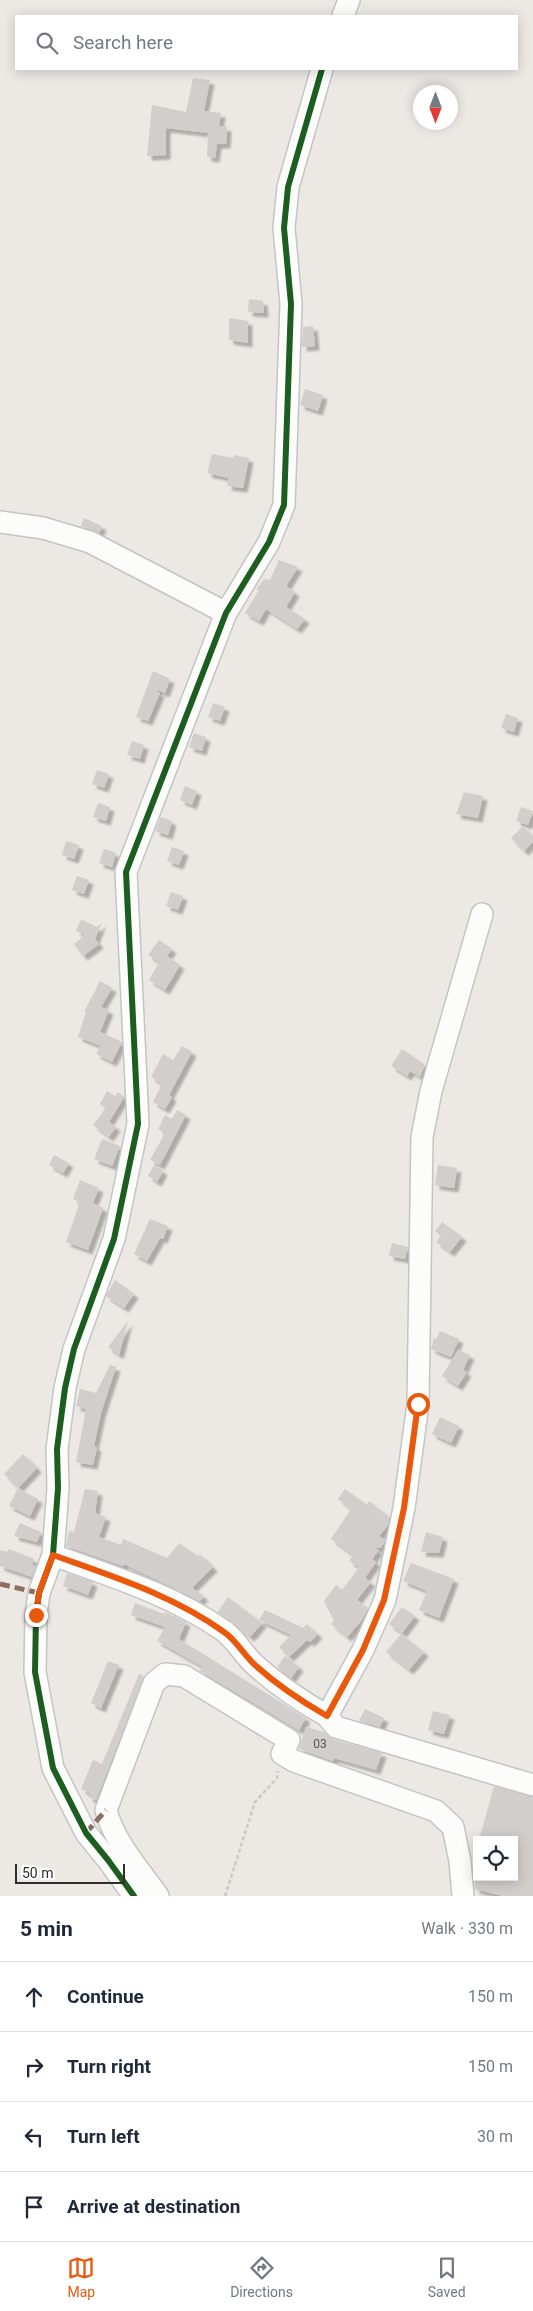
<!DOCTYPE html>
<meta charset="utf-8">
<style>
body{margin:0;font-family:Roboto,sans-serif;background:#f2f2f3;color:#1f2937}
.controls{position:absolute;right:15px;bottom:15px;display:grid;overflow:hidden;border-radius:0px;box-shadow:0 2px 12px #0003}
.controls button{width:45px;height:45px;display:grid;place-items:center;padding:0;border:0;border-bottom:1px solid #e0e1e3;background:#fff;color:#1f2937;font:25px sans-serif}
.compass{position:absolute;left:413px;top:85px;width:45px;height:45px;border-radius:50%;background:#fff;box-shadow:0 2px 12px #0003;rotate:180deg}
.scale{position:absolute;left:15px;bottom:12px;width:110px;box-sizing:border-box;padding-left:5px;border:2px solid #2e2e2e;border-top:0;font-size:14px;line-height:18px;white-space:nowrap;color:#2e2e2e;-webkit-text-stroke:4px #fff;paint-order:stroke}
.stop{position:absolute;width:15px;height:15px;margin:-11px;border:4px solid #ea580c;border-radius:50%;background:#fff}
.stop.end{background:#ea580c;border-color:#fff;box-shadow:0 1px 5px #0008}
.list{margin:0;padding:0;list-style:none}
h2{display:flex;justify-content:space-between;align-items:center;height:65px;margin:0;padding:0 20px;font-size:21px}
h2 small{font-size:16px;font-weight:400;color:#747a83}
.list li{display:grid;grid-template-columns:32px 1fr auto;gap:15px;align-items:center;box-sizing:border-box;height:70px;padding:0 20px;border-top:1px solid #e0e1e3}
.list b{display:block;font-size:19px;white-space:nowrap}
.list em{font-size:16px;font-style:normal;color:#747a83}
.icon{flex:none;width:28px;height:28px;fill:none;stroke:currentColor;stroke-width:2;stroke-linecap:round;stroke-linejoin:round}
.map{position:relative;flex:none;width:533px;height:1896px;overflow:hidden}
.search{position:absolute;background:#fff;box-shadow:0 2px 12px #0003;left:15px;right:15px;top:15px;height:55px;display:flex;align-items:center;gap:12px;box-sizing:border-box;padding:0 18px;border-radius:0px;color:#747a83;font-size:19px}
.sheet{height:345px;background:#fff}
nav{display:flex;justify-content:space-around;align-items:center;box-sizing:border-box;height:70px;border-top:1px solid #e0e1e3;background:#fff;font-size:14px;color:#747a83}
nav a{display:grid;justify-items:center;gap:2px}
nav .on{color:#ea580c}
.map>svg:first-child{display:block}
</style>
<div class="map">
<svg width="533" height="1896" viewBox="0 0 533 1896">
<defs>
<filter id="shadow"><feDropShadow dx="4.5" dy="4.5" stdDeviation="1" flood-color="#0004"/></filter>
</defs>
<rect width="100%" height="100%" fill="#ece8e4"/>
<g fill="#d1cecb" filter="url(#shadow)">
<polygon points="193,78 210,80 204,111 221,113 219,126 227,127 226,144 217,144 215,158 207,157 208,133 166,128 166,155 147,156 152,105 186,112"/>
<polygon points="249,299 263,301 264,313 248,312"/>
<polygon points="229,318 248,321 248,343 229,340"/>
<polygon points="313,326 315,346 302,347 303,327"/>
<polygon points="305,389 323,395 318,411 300,405"/>
<polygon points="212,454 233,458 234,455 249,458 243,488 227,486 229,478 207,473"/>
<polygon points="84,518 102,526 99,533 81,526"/>
<polygon points="279,560 298,567 286,586 295,592 286,607 305,619 297,629 266,609 259,621 245,613 259,590 256,589 264,579 270,580"/>
<polygon points="153,671 170,679 165,693 158,690 157,692 160,693 148,721 136,717"/>
<polygon points="213,703 225,707 220,721 208,717"/>
<polygon points="506,714 518,718 514,732 501,728"/>
<polygon points="194,733 206,737 202,751 189,747"/>
<polygon points="132,741 144,745 140,759 127,755"/>
<polygon points="97,770 109,774 104,788 92,784"/>
<polygon points="185,786 197,791 192,805 180,800"/>
<polygon points="464,792 483,796 478,818 456,814"/>
<polygon points="98,803 110,807 106,821 93,817"/>
<polygon points="521,807 533,811 528,825 516,821"/>
<polygon points="161,817 172,821 168,835 155,831"/>
<polygon points="523,826 533,837 533,842 524,851 511,838"/>
<polygon points="66,841 79,845 74,859 62,855"/>
<polygon points="172,847 184,851 179,865 167,861"/>
<polygon points="104,849 116,853 112,867 99,863"/>
<polygon points="77,876 89,880 84,894 72,890"/>
<polygon points="171,892 183,896 178,910 166,906"/>
<polygon points="81,919 97,927 102,922 95,939 99,944 83,956 74,944 85,935 76,931"/>
<polygon points="159,940 172,949 167,956 180,965 165,990 149,980 159,962 148,955"/>
<polygon points="100,981 112,988 101,1007 109,1010 100,1032 122,1042 112,1062 96,1054 101,1046 78,1037 86,1012 84,1012"/>
<polygon points="182,1046 192,1052 169,1095 172,1097 165,1109 153,1102 162,1084 151,1077 163,1054 173,1060"/>
<polygon points="402,1049 425,1065 420,1077 410,1071 407,1076 391,1066"/>
<polygon points="107,1091 115,1096 118,1092 124,1097 109,1122 116,1127 109,1137 93,1125 106,1108 100,1104"/>
<polygon points="177,1110 186,1115 160,1165 150,1160 165,1133 158,1129 165,1115 172,1119"/>
<polygon points="102,1139 120,1146 112,1166 94,1159"/>
<polygon points="54,1155 69,1163 63,1173 49,1165"/>
<polygon points="154,1165 163,1171 157,1182 148,1176"/>
<polygon points="438,1165 457,1168 454,1188 435,1185"/>
<polygon points="80,1180 99,1188 93,1203 103,1208 88,1250 66,1242 80,1202 73,1199"/>
<polygon points="150,1219 168,1226 163,1239 160,1238 147,1261 134,1254"/>
<polygon points="442,1222 462,1237 450,1252 436,1242 441,1236 435,1231"/>
<polygon points="392,1243 408,1247 405,1259 389,1256"/>
<polygon points="115,1280 134,1294 124,1308 106,1296"/>
<polygon points="128,1321 119,1355 108,1347"/>
<polygon points="440,1331 459,1339 451,1357 431,1349 434,1338 436,1339"/>
<polygon points="458,1350 470,1355 463,1370 467,1372 458,1386 442,1376"/>
<polygon points="110,1365 116,1367 101,1413 94,1446 97,1447 93,1465 76,1462 86,1409 76,1406 80,1389 96,1393"/>
<polygon points="440,1417 459,1426 451,1443 432,1434"/>
<polygon points="23,1454 37,1468 18,1488 4,1474"/>
<polygon points="18,1488 38,1499 30,1516 9,1506"/>
<polygon points="85,1489 98,1491 95,1513 106,1517 99,1537 121,1545 123,1539 167,1558 179,1543 198,1556 200,1554 213,1567 192,1588 204,1596 200,1601 124,1564 123,1566 66,1546 69,1531 74,1532"/>
<polygon points="345,1489 367,1505 369,1501 389,1517 388,1525 379,1536 385,1540 384,1543 380,1548 373,1547 379,1550 372,1559 376,1562 365,1578 371,1582 357,1600 368,1608 362,1620 347,1637 331,1624 334,1621 324,1601 336,1585 342,1590 359,1567 349,1561 353,1555 331,1539 351,1509 338,1499"/>
<polygon points="20,1523 41,1532 37,1542 14,1536"/>
<polygon points="426,1532 443,1537 439,1553 421,1552"/>
<polygon points="9,1549 34,1559 32,1565 36,1566 32,1577 0,1566 0,1550 7,1552"/>
<polygon points="411,1563 454,1579 439,1618 419,1610 427,1591 403,1581"/>
<polygon points="67,1573 93,1582 88,1595 63,1586"/>
<polygon points="228,1597 262,1623 250,1637 218,1612"/>
<polygon points="135,1603 164,1614 165,1612 186,1622 179,1639 306,1718 299,1730 200,1671 203,1667 157,1641 165,1627 131,1615"/>
<polygon points="402,1607 415,1616 402,1633 389,1624"/>
<polygon points="265,1610 303,1628 307,1624 318,1634 310,1642 307,1640 289,1657 279,1647 291,1635 259,1620"/>
<polygon points="401,1634 424,1652 409,1670 386,1652"/>
<polygon points="285,1656 299,1667 291,1678 277,1667"/>
<polygon points="108,1661 119,1665 101,1708 91,1703"/>
<polygon points="139,1674 144,1676 96,1800 88,1797 90,1793 81,1789 93,1760 102,1764"/>
<polygon points="365,1709 384,1718 380,1727 359,1721"/>
<polygon points="433,1711 450,1715 444,1734 428,1730"/>
<polygon points="306,1727 324,1732 332,1739 382,1753 376,1770 334,1758 333,1761 299,1749"/>
<polygon points="494,1786 533,1797 533,1896 503,1896 475,1889 474,1877 514,1877 514,1840 479,1840"/>
</g>
<g fill="none" stroke-linecap="round" stroke-linejoin="round">
<defs>
<g id="minor">
<polyline points="343,16 349,0"/>
<polyline points="0,522 43,528 90,542 226,613"/>
<polyline points="482,914 431,1091 422,1137 418,1404 404,1508 385,1600 363,1650 327,1716 336,1727 533,1785"/>
<path d="M 53,1555 C 111,1576 173,1595 224,1631 C 236,1640 244,1655 255,1665 C 277,1685 301,1701 327,1716"/>
<polyline points="134,1896 108,1860 86,1833 53,1768 35,1672 36,1615 39,1593 53,1555 58,1488 57,1449 65,1388 74,1349 114,1239 138,1124 126,872 226,613 269,542 284,505 291,304 284,228 288,187 322,69"/>
<path d="M 158,1896 C 139,1869 114,1842 106,1810 L 154,1683 L 165,1674 L 184,1676 L 289,1740 L 282,1754 L 294,1761 L 436,1811 L 453,1827 L 460,1861 L 463,1896"/>
</g>
</defs>
<use href="#minor" stroke="#c5c4c5" stroke-width="24"/>
<polyline stroke="#c9c9c8" stroke-width="2.5" stroke-dasharray="4 2.5" stroke-linecap="butt" points="225,1896 255,1802 277,1778 278,1771"/>
<use href="#minor" stroke="#fcfcfb" stroke-width="21"/>
<g stroke="#8d6e63" stroke-width="5" stroke-dasharray="10 5" stroke-linecap="butt">
<polyline points="0,1584 39,1593"/>
<polyline points="86,1833 106,1810"/>
</g>
<defs>
<polyline id="cycleway" points="134,1896 108,1860 86,1833 53,1768 35,1672 36,1615 39,1593 53,1555 58,1488 57,1449 65,1388 74,1349 114,1239 138,1124 126,872 226,613 269,542 284,505 291,304 284,228 288,187 322,69"/>
</defs>
<use href="#cycleway" stroke="#fff" stroke-width="9"/>
<use href="#cycleway" stroke="#1b5e20" stroke-width="6"/>
</g>
<g fill="none" stroke-linecap="round" stroke-linejoin="round">
<path stroke="#ea580c" stroke-width="6" d="M 36,1615 L 39,1593 L 53,1555 C 111,1576 173,1595 224,1632 C 236,1640 244,1655 255,1665 C 277,1685 301,1701 327,1716 L 363,1650 L 384,1600 L 404,1508 L 418,1404"/>
</g>
<g text-anchor="middle" stroke-width="5" stroke-linejoin="round" paint-order="stroke">
<g font-size="12" fill="#585857">
<text x="320" y="1748">03</text>
</g>
</g>
</svg>
<div class="controls">
<button><svg class="icon" aria-label="locate" viewBox="0 0 24 24"><circle cx="12" cy="12" r="6"/><path d="M12 2v4M12 18v4M2 12h4M18 12h4"/></svg></button>
</div>
<svg class="compass" viewBox="-18 -18 36 36"><path d="M0-13l5 13h-10z" fill="#e53935"/><path d="M0 13l5-13h-10z" fill="#747a83"/></svg>
<div class="scale">50 m</div>
<div class="stop" style="left:418px;top:1404px"></div>
<div class="stop end" style="left:36px;top:1615px"></div>
<div class="search"><svg class="icon" aria-label="search" viewBox="0 0 24 24"><circle cx="10" cy="10" r="6"/><path d="M15 15l6 6"/></svg>Search here</div>
</div>
<section class="sheet">
<h2>5 min<small>Walk · 330 m</small></h2>
<ul class="list">
<li><svg class="icon" aria-label="ahead" viewBox="0 0 24 24"><path d="M12 20V5M6 11l6-6 6 6"/></svg><div><b>Continue</b></div><em>150 m</em></li>
<li><svg class="icon" aria-label="right" viewBox="0 0 24 24"><path d="M7 20v-9h11M14 6l5 5-5 5"/></svg><div><b>Turn right</b></div><em>150 m</em></li>
<li><svg class="icon" aria-label="left" viewBox="0 0 24 24"><path d="M17 20v-9H6M10 6l-5 5 5 5"/></svg><div><b>Turn left</b></div><em>30 m</em></li>
<li><svg class="icon" aria-label="arrive" viewBox="0 0 24 24"><path d="M6 21V4h12l-3 4 3 4H6"/></svg><div><b>Arrive at destination</b></div></li>
</ul>
</section>
<nav>
<a class="on"><svg class="icon" aria-label="map" viewBox="0 0 24 24"><path d="M3 6l6-2 6 2 6-2v14l-6 2-6-2-6 2zM9 4v14M15 6v14"/></svg>Map</a>
<a><svg class="icon" aria-label="directions" viewBox="0 0 24 24"><path d="M12 3l9 9-9 9-9-9zM9 14v-3h6M13 9l2 2-2 2"/></svg>Directions</a>
<a><svg class="icon" aria-label="saved" viewBox="0 0 24 24"><path d="M7 4h10v16l-5-4-5 4z"/></svg>Saved</a>
</nav>
